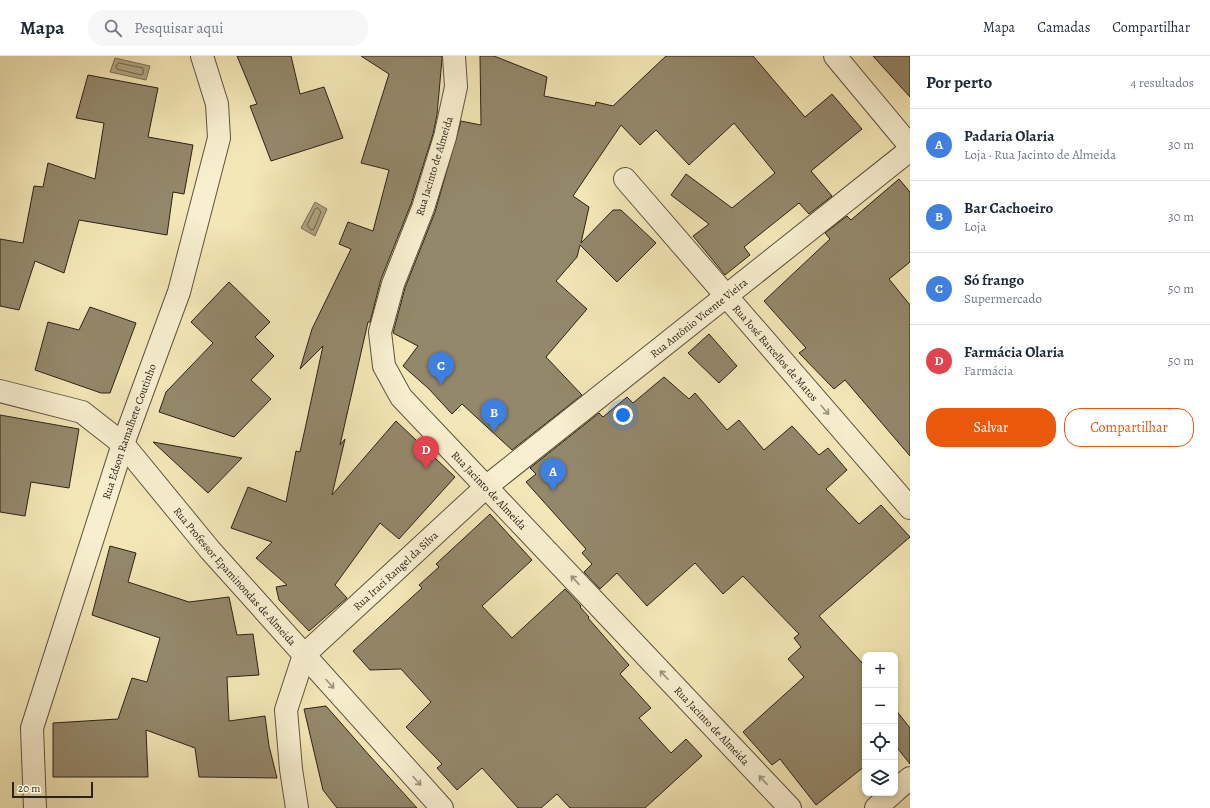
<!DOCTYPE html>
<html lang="pt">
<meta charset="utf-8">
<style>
body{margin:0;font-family:Alegreya,serif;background:#f6f6f7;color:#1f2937}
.controls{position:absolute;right:12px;bottom:12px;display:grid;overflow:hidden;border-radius:8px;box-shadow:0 2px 6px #0003}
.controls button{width:36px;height:36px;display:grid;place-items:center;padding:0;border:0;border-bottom:1px solid #e0e1e3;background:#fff;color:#1f2937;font:20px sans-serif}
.scale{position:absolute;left:12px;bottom:10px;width:81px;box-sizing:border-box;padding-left:4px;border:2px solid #2b2219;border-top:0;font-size:11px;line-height:14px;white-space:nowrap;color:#2b2219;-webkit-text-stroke:3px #f8efd0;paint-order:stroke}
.you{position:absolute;left:623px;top:359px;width:14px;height:14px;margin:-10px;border:3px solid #fff;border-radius:50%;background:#1a73e8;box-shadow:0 0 0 6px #1a73e833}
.badge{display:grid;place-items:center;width:26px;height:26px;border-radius:50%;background:#ea580c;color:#fff;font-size:13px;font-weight:700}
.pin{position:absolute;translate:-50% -33px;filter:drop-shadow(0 1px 2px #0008)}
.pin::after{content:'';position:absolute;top:21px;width:14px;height:12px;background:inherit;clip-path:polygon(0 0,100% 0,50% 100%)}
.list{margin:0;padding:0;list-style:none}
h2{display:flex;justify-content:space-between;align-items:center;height:52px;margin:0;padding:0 16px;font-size:17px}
h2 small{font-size:13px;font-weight:400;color:#747a83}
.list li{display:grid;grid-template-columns:26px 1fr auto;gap:12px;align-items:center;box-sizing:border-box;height:72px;padding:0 16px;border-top:1px solid #e0e1e3}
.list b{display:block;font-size:15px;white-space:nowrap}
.list p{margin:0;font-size:13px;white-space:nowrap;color:#747a83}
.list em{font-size:13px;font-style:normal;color:#747a83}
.actions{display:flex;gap:8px;padding:12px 16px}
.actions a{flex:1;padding:9px 0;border:1px solid #ea580c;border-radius:16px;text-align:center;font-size:14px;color:#ea580c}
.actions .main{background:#ea580c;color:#fff}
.icon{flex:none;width:22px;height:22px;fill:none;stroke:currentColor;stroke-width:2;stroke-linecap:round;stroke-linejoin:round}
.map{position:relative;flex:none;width:910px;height:752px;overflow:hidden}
header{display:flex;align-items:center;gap:24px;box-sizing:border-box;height:56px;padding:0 20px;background:#fff;border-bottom:1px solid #e0e1e3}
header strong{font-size:19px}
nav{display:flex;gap:22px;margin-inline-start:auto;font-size:14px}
.search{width:280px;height:36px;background:#f6f6f7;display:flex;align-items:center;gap:10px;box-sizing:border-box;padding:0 14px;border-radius:16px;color:#747a83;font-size:15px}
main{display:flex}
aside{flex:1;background:#fff}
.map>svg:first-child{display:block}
</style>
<header>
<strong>Mapa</strong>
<div class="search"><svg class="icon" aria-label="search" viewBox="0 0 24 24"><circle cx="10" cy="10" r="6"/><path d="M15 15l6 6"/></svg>Pesquisar aqui</div>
<nav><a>Mapa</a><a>Camadas</a><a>Compartilhar</a></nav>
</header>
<main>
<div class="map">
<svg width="910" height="752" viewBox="0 0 910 752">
<rect width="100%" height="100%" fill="#f4e7b7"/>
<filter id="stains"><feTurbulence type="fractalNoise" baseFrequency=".005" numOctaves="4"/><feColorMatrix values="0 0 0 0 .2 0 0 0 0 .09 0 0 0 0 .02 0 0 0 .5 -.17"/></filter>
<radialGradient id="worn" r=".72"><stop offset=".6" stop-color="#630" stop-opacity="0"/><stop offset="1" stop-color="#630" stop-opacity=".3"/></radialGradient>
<g fill="#b0a481" stroke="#7b7057">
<polygon points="115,2 150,10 146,24 110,16"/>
<polygon points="315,146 327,153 315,180 301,172"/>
</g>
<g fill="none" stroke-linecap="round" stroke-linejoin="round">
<g stroke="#6e634d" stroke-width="1">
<polygon points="119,7 143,12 143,18 141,19 117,13 116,11"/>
<polygon points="318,152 321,156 314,173 311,174 307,169 315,153"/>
</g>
</g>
<g fill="#94886b" stroke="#2b2219">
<polygon points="237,0 291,0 300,38 324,31 343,82 271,105 250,50 257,48"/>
<polygon points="361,0 442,0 442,3 437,59 433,78 411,148 381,223 370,266 368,266 340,389 345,383 332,439 396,365 455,421 399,483 380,467 335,529 347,542 309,575 279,544 276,531 287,529 256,502 272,486 231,472 248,431 286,446 296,395 300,396 323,290 300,313 312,273 351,193 339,188 348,166 373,175 389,114 361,107 389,18"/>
<polygon points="480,0 494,0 547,21 544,40 595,50 596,46 613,50 666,0 753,0 805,61 832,38 862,73 811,115 832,140 809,158 799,147 744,191 750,199 725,219 693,180 709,168 671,139 686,118 732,152 775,117 734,67 689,109 656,74 640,89 621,69 573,140 589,151 581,187 613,154 621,154 656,187 617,226 580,189 577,201 556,225 587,253 546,301 582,339 512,394 462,348 452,358 429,333 403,310 418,290 393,277 405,232 435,156 461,65 481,69"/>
<polygon points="873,0 910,0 910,41"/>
<polygon points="88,19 158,32 148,81 193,89 184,138 173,136 167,179 79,164 64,217 35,205 19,254 0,250 0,183 23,187 34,130 43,131 48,107 95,123 104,67 76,62"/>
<polygon points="899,123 910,136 910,206 889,223 910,249 910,400 845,324 834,333 799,297 806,292 764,245 830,183 825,177 847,160 851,164"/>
<polygon points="229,226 270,266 255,281 274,300 251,324 271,343 234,381 159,356 166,336 213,287 191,266"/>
<polygon points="90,251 136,267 110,337 101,337 35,314 48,266 79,274"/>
<polygon points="709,278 737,310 719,327 688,297"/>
<polygon points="664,321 689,343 695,337 727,374 739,364 764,394 792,370 819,399 828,392 847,414 826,433 859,468 881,449 910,481 819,560 865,610 865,710 816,749 780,703 772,709 743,676 804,621 788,603 801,591 794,582 799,578 743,520 723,538 695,507 647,550 617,517 600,533 584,516 592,508 582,497 586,493 526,426 536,418 530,412 599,357 603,361 627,341 633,347"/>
<polygon points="0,359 79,373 69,432 31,426 25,460 0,456"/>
<polygon points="153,386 242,402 208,437"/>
<polygon points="490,458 532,504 482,550 512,582 565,533 581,550 580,551 589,561 588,562 629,609 620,618 651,652 639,662 671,697 686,683 702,700 645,752 570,752 557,738 541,752 518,752 482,712 457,734 437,712 442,708 406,671 431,646 401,613 370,614 353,595 422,532 419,529 439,511 436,508"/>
<polygon points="110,490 136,497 128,526 189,546 229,541 237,579 253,578 259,619 227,621 229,665 265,660 269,690 277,722 199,721 195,692 146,674 148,721 53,721 53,667 118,663 132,622 147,626 160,582 92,559"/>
<polygon points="326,650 369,699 417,752 337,752 323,734 304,653"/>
<polygon points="895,653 910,672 910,708 895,689"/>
</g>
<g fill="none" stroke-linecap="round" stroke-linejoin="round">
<defs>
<g id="minor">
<path id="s1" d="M 454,0 L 456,31 L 445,81 L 423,152 L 393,228 L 380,276 L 384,310 L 401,341 L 790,752"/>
<polyline points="835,0 910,90"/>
<path id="s2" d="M 625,123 L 910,452"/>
<path id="s3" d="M 0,335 L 82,356 L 123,388 L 210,494 L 442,752"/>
<polyline points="895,735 910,722"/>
<path id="s4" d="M 35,752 L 32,672 L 123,388 L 179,236 L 219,82 L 217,48 L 202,0"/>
<path id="s5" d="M 297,752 L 291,713 L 286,654 L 304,599 L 487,430 L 910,94"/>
<polyline points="876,752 893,737"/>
</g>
</defs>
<use href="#minor" stroke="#5d5340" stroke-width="24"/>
<use href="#minor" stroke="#f8efd0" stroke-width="22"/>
</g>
<defs><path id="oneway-shaft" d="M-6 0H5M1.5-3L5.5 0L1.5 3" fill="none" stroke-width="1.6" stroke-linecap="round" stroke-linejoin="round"/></defs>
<g stroke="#9c937e">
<use href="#oneway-shaft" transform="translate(825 354) rotate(49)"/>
<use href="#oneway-shaft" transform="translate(575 524) rotate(-133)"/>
<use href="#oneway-shaft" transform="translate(664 619) rotate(-133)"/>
<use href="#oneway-shaft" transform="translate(330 628) rotate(48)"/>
<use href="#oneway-shaft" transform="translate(763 724) rotate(-133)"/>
<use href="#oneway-shaft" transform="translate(417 725) rotate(48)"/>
</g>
<g text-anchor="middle" stroke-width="3.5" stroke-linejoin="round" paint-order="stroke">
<g font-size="11" fill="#2b2219" stroke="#f8efd0">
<text transform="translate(434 110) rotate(-73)" y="4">Rua Jacinto de Almeida</text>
<text dy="4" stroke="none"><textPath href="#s5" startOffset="676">Rua Antônio Vicente Vieira</textPath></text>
<text dy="4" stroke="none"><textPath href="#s2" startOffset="230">Rua José Barcellos de Matos</textPath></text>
<text dy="4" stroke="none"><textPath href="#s4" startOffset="392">Rua Edson Ramalhete Coutinho</textPath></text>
<text dy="4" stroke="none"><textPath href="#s1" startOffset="486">Rua Jacinto de Almeida</textPath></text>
<text dy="4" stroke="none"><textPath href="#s5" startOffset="281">Rua Iraci Rangel da Silva</textPath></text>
<text dy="4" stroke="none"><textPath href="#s3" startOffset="310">Rua Professor Epaminondas de Almeida</textPath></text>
<text dy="4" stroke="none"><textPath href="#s1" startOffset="810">Rua Jacinto de Almeida</textPath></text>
</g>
</g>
<rect width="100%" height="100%" filter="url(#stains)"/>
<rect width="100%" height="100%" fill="url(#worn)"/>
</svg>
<div class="controls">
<button>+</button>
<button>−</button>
<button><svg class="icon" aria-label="locate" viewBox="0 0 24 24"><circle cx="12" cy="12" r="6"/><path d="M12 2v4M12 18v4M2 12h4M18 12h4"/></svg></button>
<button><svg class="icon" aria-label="layers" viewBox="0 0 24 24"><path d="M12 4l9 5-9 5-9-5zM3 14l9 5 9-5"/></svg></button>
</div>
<div class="scale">20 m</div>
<div class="you"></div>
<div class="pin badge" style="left:553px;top:435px;background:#3f7fe0">A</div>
<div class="pin badge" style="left:494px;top:376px;background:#3f7fe0">B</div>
<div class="pin badge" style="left:441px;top:329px;background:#3f7fe0">C</div>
<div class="pin badge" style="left:426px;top:413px;background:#e0444e">D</div>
</div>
<aside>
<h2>Por perto<small>4 resultados</small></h2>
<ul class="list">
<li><span class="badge" style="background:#3f7fe0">A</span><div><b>Padaria Olaria</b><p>Loja · Rua Jacinto de Almeida</p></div><em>30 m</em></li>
<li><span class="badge" style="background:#3f7fe0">B</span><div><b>Bar Cachoeiro</b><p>Loja</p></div><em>30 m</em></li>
<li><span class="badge" style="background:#3f7fe0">C</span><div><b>Só frango</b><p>Supermercado</p></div><em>50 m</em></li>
<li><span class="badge" style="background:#e0444e">D</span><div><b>Farmácia Olaria</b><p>Farmácia</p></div><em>50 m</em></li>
</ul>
<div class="actions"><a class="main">Salvar</a><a>Compartilhar</a></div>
</aside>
</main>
